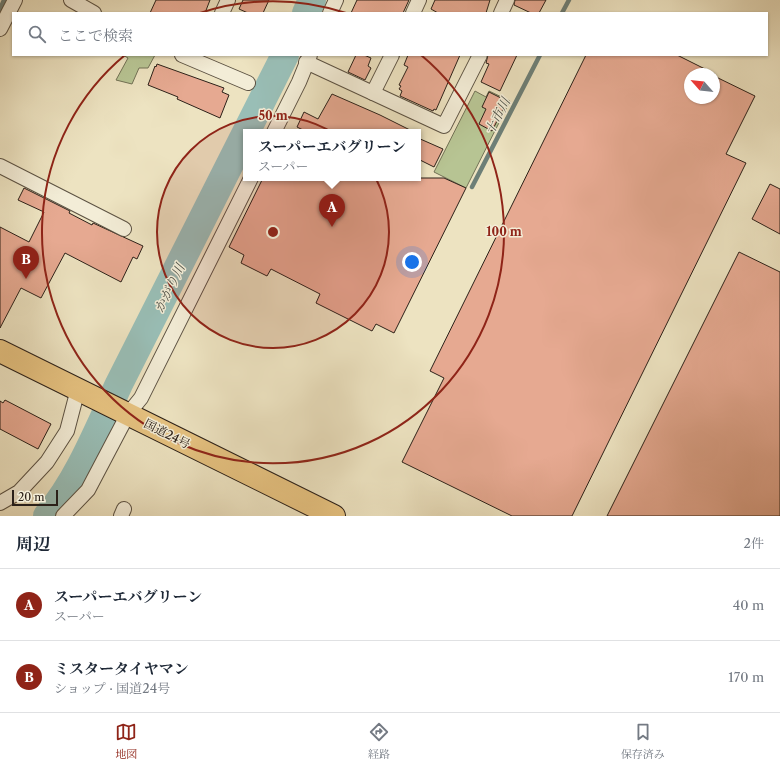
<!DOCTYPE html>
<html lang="ja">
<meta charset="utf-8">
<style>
body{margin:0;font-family:"Libre Caslon Text","Noto Serif JP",serif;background:#f6f6f7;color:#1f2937}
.compass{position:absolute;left:684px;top:68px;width:36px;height:36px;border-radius:50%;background:#fff;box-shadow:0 1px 3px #0004;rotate:297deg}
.scale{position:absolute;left:12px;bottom:10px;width:46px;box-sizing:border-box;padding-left:4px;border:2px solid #2c2119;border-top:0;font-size:11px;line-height:14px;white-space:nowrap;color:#2c2119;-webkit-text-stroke:3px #f3edd7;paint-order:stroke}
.you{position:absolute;left:412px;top:262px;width:14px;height:14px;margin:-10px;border:3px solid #fff;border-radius:50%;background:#1a73e8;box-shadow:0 0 0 6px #1a73e833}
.badge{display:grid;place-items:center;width:26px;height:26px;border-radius:50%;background:#8f2418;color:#fff;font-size:13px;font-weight:700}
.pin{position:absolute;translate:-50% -33px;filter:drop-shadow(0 1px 2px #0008)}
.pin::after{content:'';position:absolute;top:21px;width:14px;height:12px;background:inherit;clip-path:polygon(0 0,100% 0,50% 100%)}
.popup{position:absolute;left:243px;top:129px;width:178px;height:52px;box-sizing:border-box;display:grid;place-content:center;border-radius:0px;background:#fff;filter:drop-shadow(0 1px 3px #0005);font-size:13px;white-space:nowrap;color:#747a83}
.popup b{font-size:15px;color:#1f2937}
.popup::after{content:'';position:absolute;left:50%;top:100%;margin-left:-8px;border:8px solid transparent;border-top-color:#fff}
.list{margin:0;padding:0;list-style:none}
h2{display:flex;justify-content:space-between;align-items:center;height:52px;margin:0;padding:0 16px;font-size:17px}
h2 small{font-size:13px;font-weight:400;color:#747a83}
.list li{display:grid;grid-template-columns:26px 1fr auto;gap:12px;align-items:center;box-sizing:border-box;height:72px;padding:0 16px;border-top:1px solid #e0e1e3}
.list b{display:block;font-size:15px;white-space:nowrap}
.list p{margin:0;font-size:13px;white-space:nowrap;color:#747a83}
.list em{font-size:13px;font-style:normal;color:#747a83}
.icon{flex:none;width:22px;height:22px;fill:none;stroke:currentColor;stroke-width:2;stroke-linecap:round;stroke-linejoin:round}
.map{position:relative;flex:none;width:780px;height:516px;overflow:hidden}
.search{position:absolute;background:#fff;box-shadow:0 1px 3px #0004;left:12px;right:12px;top:12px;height:44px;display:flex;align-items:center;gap:10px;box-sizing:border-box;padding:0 14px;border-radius:0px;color:#747a83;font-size:15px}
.sheet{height:196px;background:#fff}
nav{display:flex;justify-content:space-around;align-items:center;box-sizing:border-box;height:56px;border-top:1px solid #e0e1e3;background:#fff;font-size:11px;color:#747a83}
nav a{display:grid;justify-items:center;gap:2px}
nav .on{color:#8f2418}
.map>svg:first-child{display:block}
</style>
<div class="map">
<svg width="780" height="516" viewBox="0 0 780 516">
<rect width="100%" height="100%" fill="#ede3c1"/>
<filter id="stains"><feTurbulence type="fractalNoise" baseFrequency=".005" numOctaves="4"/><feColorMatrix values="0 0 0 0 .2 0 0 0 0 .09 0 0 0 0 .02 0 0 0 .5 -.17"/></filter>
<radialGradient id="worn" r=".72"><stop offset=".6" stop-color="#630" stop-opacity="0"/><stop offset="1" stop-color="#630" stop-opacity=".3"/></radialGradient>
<g fill="#b7c493" stroke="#727256">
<polygon points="123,55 155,55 148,68 139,68 132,84 116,80 128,58"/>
<polygon points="475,91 486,97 489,91 510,101 466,188 434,172"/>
</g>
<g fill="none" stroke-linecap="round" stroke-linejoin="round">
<g stroke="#6d7f77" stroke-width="4.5">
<polyline points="0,9 4,0"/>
<polyline points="562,13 569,0"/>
<polyline points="472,187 540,55"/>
</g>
<g stroke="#99beb6" stroke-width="28">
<polyline points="306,13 312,0"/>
<path d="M 47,516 C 77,483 100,425 119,384 L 285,55"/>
</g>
</g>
<g fill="#e6a991" stroke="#2c2119">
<polygon points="156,0 210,0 205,13 150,13"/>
<polygon points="243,0 269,0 263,13 248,13 239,9"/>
<polygon points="357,0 409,0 403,13 351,13"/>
<polygon points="435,0 490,0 486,13 438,13 431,9"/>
<polygon points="515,0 546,0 539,13 531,13 514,5"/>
<polygon points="356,55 364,55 371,58 368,66 371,68 365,80 348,72"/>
<polygon points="408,55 460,55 436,110 434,109 433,111 400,96 402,91 399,89 401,86 399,85 408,67 404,65"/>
<polygon points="488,55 517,55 500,91 481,82 489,64 486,63"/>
<polygon points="586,55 677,55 715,74 690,74 690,98 714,98 714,76 755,96 726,154 746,163 572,516 512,516 402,462 444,378 430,371"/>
<polygon points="157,64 224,88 222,92 229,95 220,118 177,99 178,97 148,85 155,66 156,67"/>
<polygon points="489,92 507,101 492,131 479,124 486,109 482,107"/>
<polygon points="332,94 380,115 414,132 307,132 297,127 304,112 318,119"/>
<polygon points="418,138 443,149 434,167 418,159"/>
<polygon points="263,178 444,178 466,188 394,333 376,324 372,331 316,303 320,294 271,269 267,276 241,263 244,255 229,247"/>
<polygon points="770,184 780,189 780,234 752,219"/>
<polygon points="24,188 70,211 69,213 92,225 93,223 143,246 137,259 133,257 121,282 65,253 41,298 21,288 0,328 0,227 29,242 44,212 18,200"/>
<polygon points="739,252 780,272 780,516 607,516"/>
<polygon points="5,400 51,424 38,449 0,429 0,401 3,403"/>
</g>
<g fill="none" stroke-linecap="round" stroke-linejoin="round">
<defs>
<g id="street">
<polyline points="71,0 94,13"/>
<polyline points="222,13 228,0"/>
<polyline points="330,13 336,0"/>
<polyline points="413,13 419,0"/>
<polyline points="501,13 507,0"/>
<polyline points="0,29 15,0"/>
<polyline points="182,55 248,83"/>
<polyline points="306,62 444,126 480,55"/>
<polyline points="373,93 392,55"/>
<polyline points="274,132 299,82 310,55"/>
<polyline points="0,166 124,229"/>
<polyline points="0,503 19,492 47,462 67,431 78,389"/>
<polyline points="63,516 88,490 128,414 141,398 251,178"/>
<polyline points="121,516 124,509"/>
</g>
<polyline id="highway" points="0,351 334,516"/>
</defs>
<use href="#street" stroke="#5c5243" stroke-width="16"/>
<use href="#highway" stroke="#2c2119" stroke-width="24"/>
<use href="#street" stroke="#f3edd7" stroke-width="14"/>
<use href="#highway" stroke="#e6c280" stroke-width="22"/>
</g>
<circle cx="273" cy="232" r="116" fill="#8f2418" fill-opacity=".12"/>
<g fill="none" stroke="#8f2418" stroke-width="2">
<circle cx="273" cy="232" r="116"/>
<path d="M200 13A231 231 0 0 1 346 13M421 55A231 231 0 1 1 125 55"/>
</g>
<g text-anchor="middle" stroke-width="3" stroke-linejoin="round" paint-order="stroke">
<g font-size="12" fill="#2c2119" stroke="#f3edd7">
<text transform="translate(167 434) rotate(27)" y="4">国道24号</text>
</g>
<g font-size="13" font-style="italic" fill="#4d5048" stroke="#f3edd7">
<text transform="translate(497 116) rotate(-63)" y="5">十市川</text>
<text transform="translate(169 288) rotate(-64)" y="5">かがり川</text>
</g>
</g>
<circle cx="273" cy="232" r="6" fill="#8f2418" stroke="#f3edd7" stroke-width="2"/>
<g font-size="12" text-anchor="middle" font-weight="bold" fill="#8f2418" stroke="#f3edd7" stroke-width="3" stroke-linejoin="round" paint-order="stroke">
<text x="273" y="120">50 m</text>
<text x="504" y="236">100 m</text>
</g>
<rect width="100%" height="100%" filter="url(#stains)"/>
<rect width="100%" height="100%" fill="url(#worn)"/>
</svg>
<svg class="compass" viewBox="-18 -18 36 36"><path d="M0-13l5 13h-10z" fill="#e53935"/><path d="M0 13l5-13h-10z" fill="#747a83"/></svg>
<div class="scale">20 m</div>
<div class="you"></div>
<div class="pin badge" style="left:332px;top:227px">A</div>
<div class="popup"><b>スーパーエバグリーン</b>スーパー</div>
<div class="pin badge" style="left:26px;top:279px">B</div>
<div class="search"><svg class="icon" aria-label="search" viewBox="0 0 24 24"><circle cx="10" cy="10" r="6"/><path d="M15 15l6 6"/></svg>ここで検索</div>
</div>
<section class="sheet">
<h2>周辺<small>2件</small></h2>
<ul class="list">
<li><span class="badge">A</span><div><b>スーパーエバグリーン</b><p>スーパー</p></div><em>40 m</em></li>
<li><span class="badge">B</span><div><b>ミスタータイヤマン</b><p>ショップ · 国道24号</p></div><em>170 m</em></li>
</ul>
</section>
<nav>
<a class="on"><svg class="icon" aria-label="map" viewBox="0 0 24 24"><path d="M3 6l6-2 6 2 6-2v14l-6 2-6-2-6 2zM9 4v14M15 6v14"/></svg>地図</a>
<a><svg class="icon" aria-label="directions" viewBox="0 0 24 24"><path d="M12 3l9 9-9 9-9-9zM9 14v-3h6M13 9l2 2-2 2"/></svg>経路</a>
<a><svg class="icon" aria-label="saved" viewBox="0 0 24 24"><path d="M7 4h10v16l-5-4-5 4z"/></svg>保存済み</a>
</nav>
